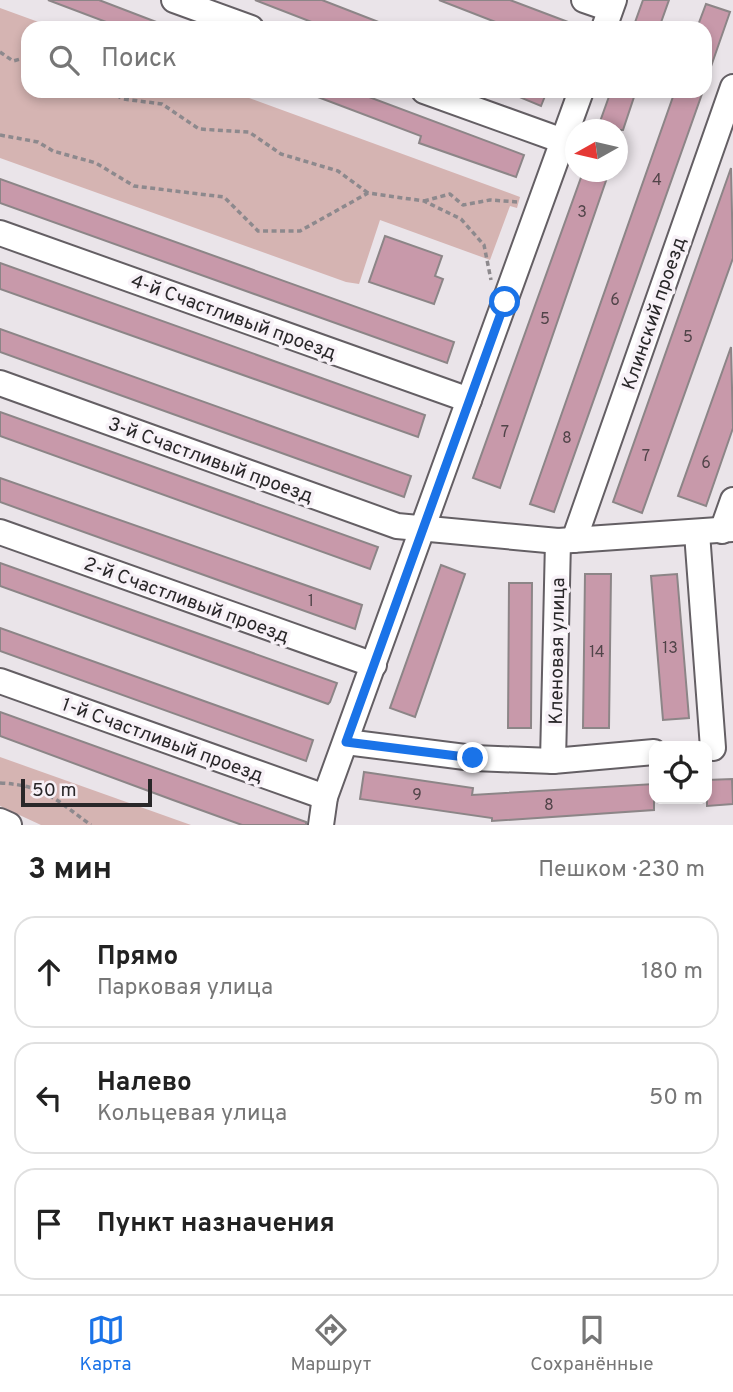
<!DOCTYPE html>
<html lang="ru">
<meta charset="utf-8">
<style>
body{margin:0;font-family:Overpass,sans-serif;background:#f6f6f6;color:#222}
.controls{position:absolute;right:21px;bottom:21px;display:grid;overflow:hidden;border-radius:14px;box-shadow:0 4px 10px #0003}
.controls button{width:63px;height:63px;display:grid;place-items:center;padding:0;border:0;border-bottom:2px solid #e0e0e0;background:#fff;color:#222;font:35px sans-serif}
.compass{position:absolute;left:565px;top:119px;width:63px;height:63px;border-radius:50%;background:#fff;box-shadow:0 4px 10px #0003;rotate:262deg}
.scale{position:absolute;left:21px;bottom:18px;width:131px;box-sizing:border-box;padding-left:7px;border:4px solid #292729;border-top:0;font-size:19px;line-height:24px;white-space:nowrap;color:#292729;-webkit-text-stroke:5px #f7f1f7;paint-order:stroke}
.stop{position:absolute;width:21px;height:21px;margin:-16px;border:5px solid #1a73e8;border-radius:50%;background:#fff}
.stop.end{background:#1a73e8;border-color:#fff;box-shadow:0 2px 7px #0008}
.list{margin:0;padding:0;list-style:none}
h2{display:flex;justify-content:space-between;align-items:center;height:91px;margin:0;padding:0 28px;font-size:30px}
h2 small{font-size:23px;font-weight:400;color:#767676}
.list li{display:grid;grid-template-columns:46px 1fr auto;gap:21px;align-items:center;box-sizing:border-box;height:112px;margin:0 14px 14px;padding:0 14px;border:2px solid #e0e0e0;border-radius:21px}
.list b{display:block;font-size:26px;white-space:nowrap}
.list p{margin:0;font-size:23px;white-space:nowrap;color:#767676}
.list em{font-size:23px;font-style:normal;color:#767676}
.icon{flex:none;width:38px;height:38px;fill:none;stroke:currentColor;stroke-width:2;stroke-linecap:round;stroke-linejoin:round}
.map{position:relative;flex:none;width:733px;height:825px;overflow:hidden}
.search{position:absolute;background:#fff;box-shadow:0 4px 10px #0003;left:21px;right:21px;top:21px;height:77px;display:flex;align-items:center;gap:18px;box-sizing:border-box;padding:0 24px;border-radius:21px;color:#767676;font-size:26px}
.sheet{height:469px;background:#fff}
nav{display:flex;justify-content:space-around;align-items:center;box-sizing:border-box;height:98px;border-top:2px solid #e0e0e0;background:#fff;font-size:19px;color:#767676}
nav a{display:grid;justify-items:center;gap:4px}
nav .on{color:#1a73e8}
.map>svg:first-child{display:block}
</style>
<div class="map">
<svg width="733" height="825" viewBox="0 0 733 825">
<rect width="100%" height="100%" fill="#eae4e9"/>
<g fill="#d5b4b2">
<polygon points="0,8 55,28 28,28 28,91 230,91 520,197 517,208 510,206 490,260 380,220 359,284 346,282 0,158"/>
<polygon points="0,757 191,825 41,825 0,806"/>
</g>
<g fill="#c899aa" stroke="#8c8587" stroke-width="2">
<polygon points="48,0 99,0 172,28 122,28"/>
<polygon points="255,0 322,0 394,28 327,28"/>
<polygon points="439,0 510,0 584,28 511,28"/>
<polygon points="643,0 669,0 659,28 633,28"/>
<polygon points="706,4 730,12 707,78 705,28 697,28"/>
<polygon points="302,91 353,91 524,155 516,177 419,143 421,136"/>
<polygon points="505,91 547,91 541,106"/>
<polygon points="611,91 636,91 623,130 597,130"/>
<polygon points="675,91 703,91 554,512 530,504"/>
<polygon points="731,168 733,258 642,513 613,502"/>
<polygon points="583,172 609,172 500,488 473,478"/>
<polygon points="0,179 454,342 447,363 0,203"/>
<polygon points="385,236 442,256 435,276 443,279 434,304 369,282"/>
<polygon points="0,263 425,415 418,437 0,289"/>
<polygon points="0,329 411,476 404,497 0,352"/>
<polygon points="731,347 733,428 706,506 678,496"/>
<polygon points="0,412 378,547 370,569 0,436"/>
<polygon points="0,478 362,605 355,629 0,502"/>
<polygon points="0,563 337,683 330,702 328,704 0,586"/>
<polygon points="441,565 465,574 415,717 390,708"/>
<polygon points="585,574 611,574 609,728 583,728"/>
<polygon points="677,574 689,718 663,720 651,576"/>
<polygon points="509,583 532,583 531,728 508,728"/>
<polygon points="0,628 313,740 306,761 0,651"/>
<polygon points="0,712 306,822 306,825 242,825 173,800 0,736"/>
<polygon points="364,772 473,788 472,795 654,784 654,810 492,821 492,818 360,799"/>
<polygon points="732,779 733,804 707,806 707,780"/>
</g>
<g fill="none" stroke-linecap="round" stroke-linejoin="round">
<defs>
<g id="minor">
<polyline points="174,0 251,28"/>
<polyline points="584,0 610,9"/>
<polyline points="604,28 614,0"/>
<polyline points="424,91 563,141"/>
<polyline points="0,233 469,400"/>
<polyline points="0,383 397,526 558,541 733,529"/>
<polyline points="722,531 733,500"/>
<polyline points="0,532 374,665"/>
<polyline points="697,533 713,748"/>
<polyline points="574,540 733,87"/>
<polyline points="0,681 325,797"/>
<polyline points="346,742 473,758 553,761 654,752"/>
<polyline points="553,761 558,541"/>
<polyline points="0,821 9,825"/>
<polyline points="321,825 325,797 581,91"/>
</g>
</defs>
<use href="#minor" stroke="#645f64" stroke-width="28"/>
<g stroke="#8d898d" stroke-width="3.5" stroke-dasharray="5 3.5" stroke-linecap="butt">
<polyline points="0,52 13,61 28,57"/>
<polyline points="109,91 123,99 162,104 199,129 249,132 281,154 338,171 368,193"/>
<polyline points="0,135 38,142 53,151 96,163 134,186 224,197 258,231 300,231 368,193 424,201 461,219 484,245 491,280"/>
<polyline points="424,201 450,194 463,205 490,200 518,202"/>
<path d="M 0,783 C 45,785 57,801 91,825"/>
</g>
<use href="#minor" stroke="#fff" stroke-width="24"/>
</g>
<g fill="none" stroke-linecap="round" stroke-linejoin="round">
<polyline stroke="#1a73e8" stroke-width="9" points="473,758 346,742 505,302"/>
</g>
<g text-anchor="middle" stroke-width="7" stroke-linejoin="round" paint-order="stroke">
<g font-size="16" fill="#514449">
<text x="657" y="185">4</text>
<text x="582" y="217">3</text>
<text x="615" y="305">6</text>
<text x="545" y="324">5</text>
<text x="688" y="342">5</text>
<text x="505" y="437">7</text>
<text x="567" y="443">8</text>
<text x="646" y="461">7</text>
<text x="706" y="468">6</text>
<text x="311" y="606">1</text>
<text x="670" y="653">13</text>
<text x="597" y="657">14</text>
<text x="417" y="800">9</text>
<text x="549" y="810">8</text>
</g>
<g font-size="19" fill="#292729" stroke="#f7f1f7">
<text transform="translate(653 313) rotate(-71)" y="7">Клинский проезд</text>
<text transform="translate(234 316) rotate(20)" y="7">4-й Счастливый проезд</text>
<text transform="translate(211 459) rotate(20)" y="7">3-й Счастливый проезд</text>
<text transform="translate(187 599) rotate(20)" y="7">2-й Счастливый проезд</text>
<text transform="translate(556 651) rotate(-89)" y="7">Кленовая улица</text>
<text transform="translate(163 739) rotate(20)" y="7">1-й Счастливый проезд</text>
</g>
</g>
</svg>
<div class="controls">
<button><svg class="icon" aria-label="locate" viewBox="0 0 24 24"><circle cx="12" cy="12" r="6"/><path d="M12 2v4M12 18v4M2 12h4M18 12h4"/></svg></button>
</div>
<svg class="compass" viewBox="-18 -18 36 36"><path d="M0-13l5 13h-10z" fill="#e53935"/><path d="M0 13l5-13h-10z" fill="#767676"/></svg>
<div class="scale">50 m</div>
<div class="stop" style="left:505px;top:302px"></div>
<div class="stop end" style="left:473px;top:758px"></div>
<div class="search"><svg class="icon" aria-label="search" viewBox="0 0 24 24"><circle cx="10" cy="10" r="6"/><path d="M15 15l6 6"/></svg>Поиск</div>
</div>
<section class="sheet">
<h2>3 мин<small>Пешком · 230 m</small></h2>
<ul class="list">
<li><svg class="icon" aria-label="ahead" viewBox="0 0 24 24"><path d="M12 20V5M6 11l6-6 6 6"/></svg><div><b>Прямо</b><p>Парковая улица</p></div><em>180 m</em></li>
<li><svg class="icon" aria-label="left" viewBox="0 0 24 24"><path d="M17 20v-9H6M10 6l-5 5 5 5"/></svg><div><b>Налево</b><p>Кольцевая улица</p></div><em>50 m</em></li>
<li><svg class="icon" aria-label="arrive" viewBox="0 0 24 24"><path d="M6 21V4h12l-3 4 3 4H6"/></svg><div><b>Пункт назначения</b></div></li>
</ul>
</section>
<nav>
<a class="on"><svg class="icon" aria-label="map" viewBox="0 0 24 24"><path d="M3 6l6-2 6 2 6-2v14l-6 2-6-2-6 2zM9 4v14M15 6v14"/></svg>Карта</a>
<a><svg class="icon" aria-label="directions" viewBox="0 0 24 24"><path d="M12 3l9 9-9 9-9-9zM9 14v-3h6M13 9l2 2-2 2"/></svg>Маршрут</a>
<a><svg class="icon" aria-label="saved" viewBox="0 0 24 24"><path d="M7 4h10v16l-5-4-5 4z"/></svg>Сохранённые</a>
</nav>
